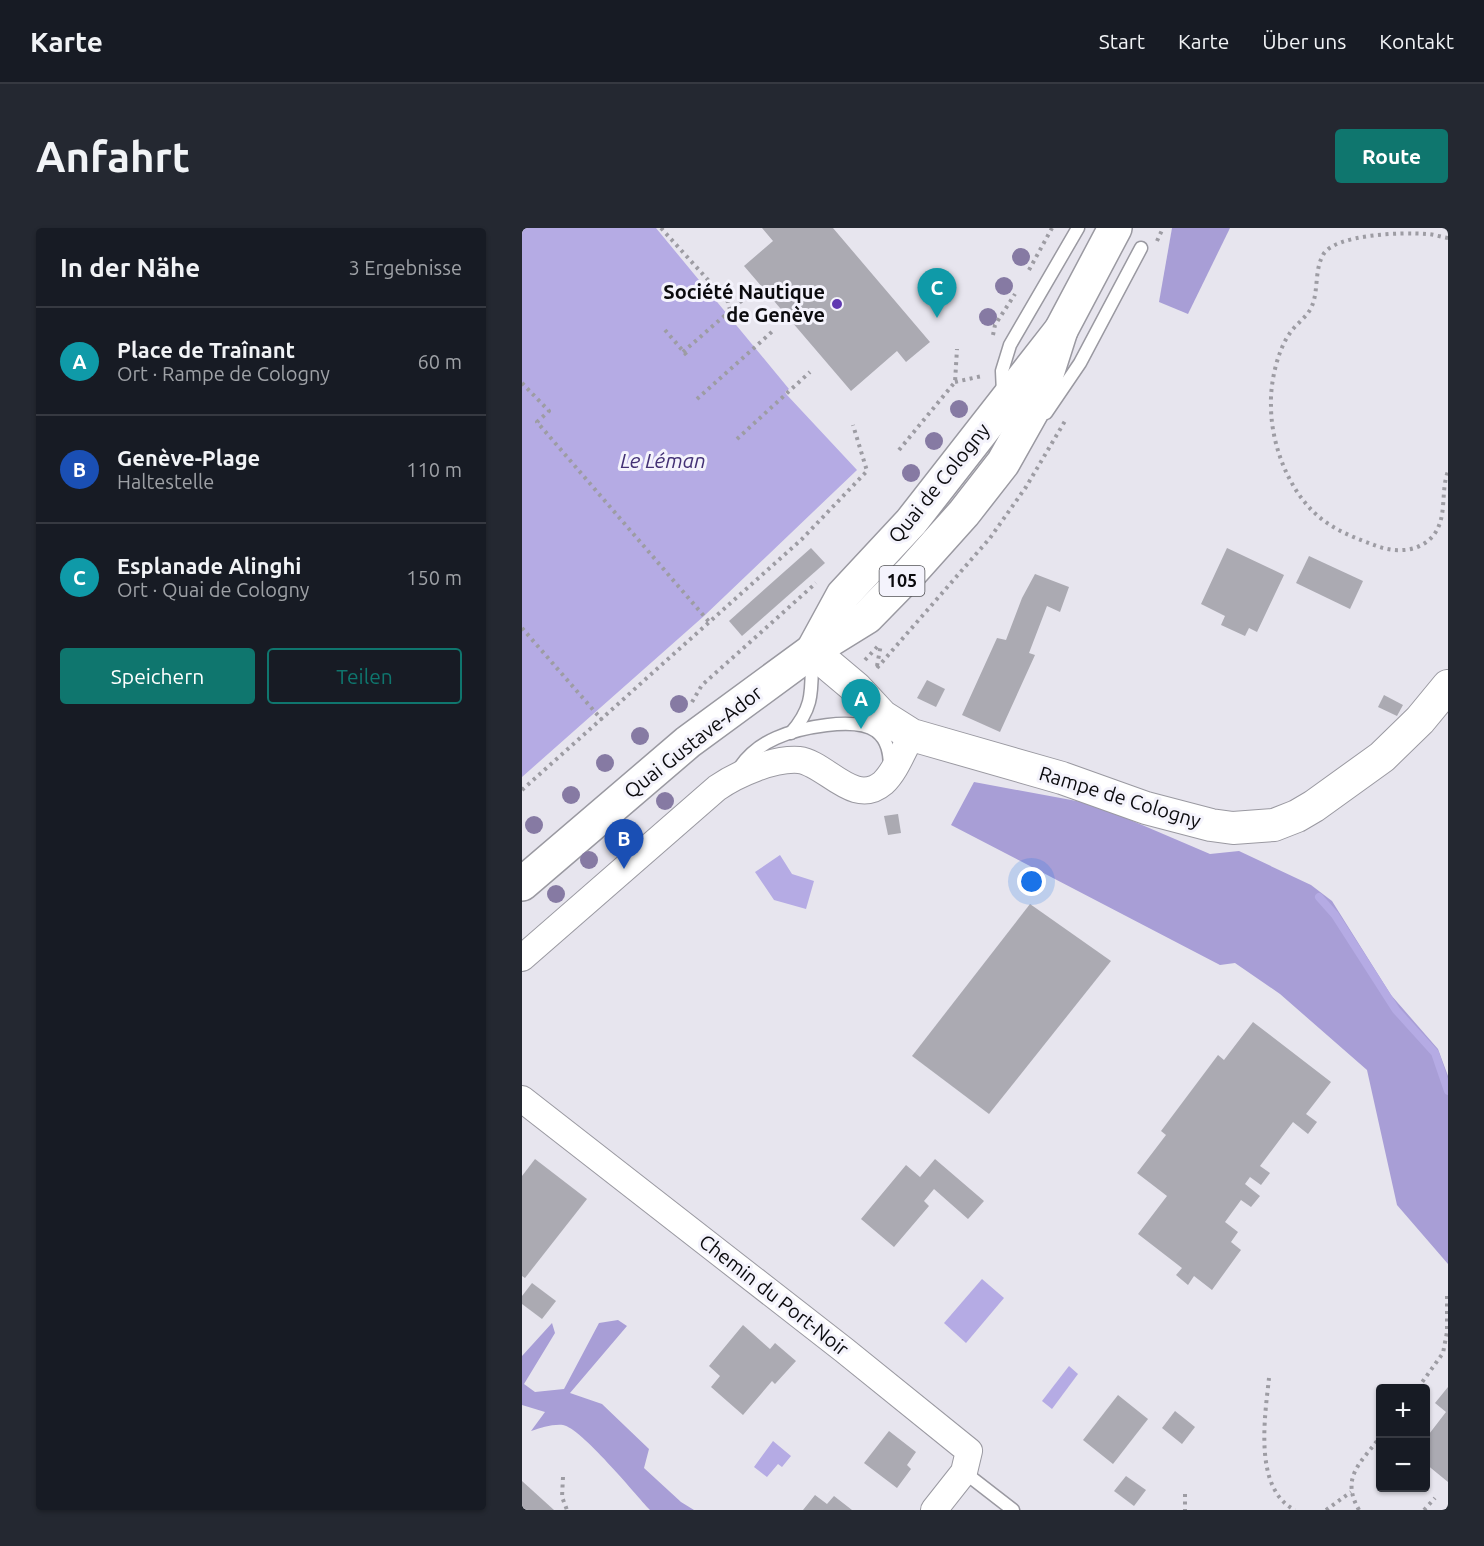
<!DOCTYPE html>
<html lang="de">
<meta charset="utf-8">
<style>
body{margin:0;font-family:Ubuntu,sans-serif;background:#242831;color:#f1f3f6}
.controls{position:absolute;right:18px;bottom:18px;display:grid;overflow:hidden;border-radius:6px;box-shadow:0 2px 4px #0004}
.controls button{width:54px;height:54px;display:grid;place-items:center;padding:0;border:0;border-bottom:2px solid #363941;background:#171b24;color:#f1f3f6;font:30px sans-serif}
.you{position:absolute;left:510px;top:654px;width:21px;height:21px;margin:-15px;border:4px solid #fff;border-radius:50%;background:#1a73e8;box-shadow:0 0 0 9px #1a73e833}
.badge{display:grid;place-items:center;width:39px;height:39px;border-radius:50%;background:#0f766e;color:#fff;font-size:20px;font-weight:700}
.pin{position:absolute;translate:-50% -50px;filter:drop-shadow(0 2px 3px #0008)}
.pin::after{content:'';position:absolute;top:32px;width:21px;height:18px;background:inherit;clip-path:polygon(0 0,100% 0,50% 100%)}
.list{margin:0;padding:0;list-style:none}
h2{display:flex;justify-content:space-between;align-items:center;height:78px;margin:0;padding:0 24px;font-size:26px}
h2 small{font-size:20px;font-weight:400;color:#9ea1a6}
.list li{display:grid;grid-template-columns:39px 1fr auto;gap:18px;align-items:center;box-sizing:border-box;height:108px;padding:0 24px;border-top:2px solid #363941}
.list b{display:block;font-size:22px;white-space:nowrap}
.list p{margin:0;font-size:20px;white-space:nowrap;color:#9ea1a6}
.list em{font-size:20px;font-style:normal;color:#9ea1a6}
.actions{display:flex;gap:12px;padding:18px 24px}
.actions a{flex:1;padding:14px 0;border:2px solid #0f766e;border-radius:6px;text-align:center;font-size:21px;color:#0f766e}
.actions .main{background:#0f766e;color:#fff}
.map{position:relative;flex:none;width:926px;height:1282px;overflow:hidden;border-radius:6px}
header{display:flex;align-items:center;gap:36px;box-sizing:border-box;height:84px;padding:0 30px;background:#171b24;border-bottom:2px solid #363941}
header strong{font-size:28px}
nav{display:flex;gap:33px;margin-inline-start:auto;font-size:21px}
.intro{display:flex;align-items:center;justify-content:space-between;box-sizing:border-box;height:144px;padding:0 36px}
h1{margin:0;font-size:42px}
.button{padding:15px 27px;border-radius:6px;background:#0f766e;color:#fff;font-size:21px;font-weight:700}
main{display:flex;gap:36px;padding:0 36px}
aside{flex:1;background:#171b24;border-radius:6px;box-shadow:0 2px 4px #0004}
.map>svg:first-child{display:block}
</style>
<header>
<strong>Karte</strong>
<nav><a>Start</a><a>Karte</a><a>Über uns</a><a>Kontakt</a></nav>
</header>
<div class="intro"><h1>Anfahrt</h1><a class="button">Route</a></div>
<main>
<aside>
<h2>In der Nähe<small>3 Ergebnisse</small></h2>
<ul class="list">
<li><span class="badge" style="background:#0f9aa8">A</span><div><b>Place de Traînant</b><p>Ort · Rampe de Cologny</p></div><em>60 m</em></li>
<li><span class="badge" style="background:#1a4fb4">B</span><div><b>Genève-Plage</b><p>Haltestelle</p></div><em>110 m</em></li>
<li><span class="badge" style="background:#0f9aa8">C</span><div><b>Esplanade Alinghi</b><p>Ort · Quai de Cologny</p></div><em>150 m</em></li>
</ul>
<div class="actions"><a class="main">Speichern</a><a>Teilen</a></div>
</aside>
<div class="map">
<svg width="926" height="1282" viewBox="0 0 926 1282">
<rect width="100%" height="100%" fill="#e7e5ee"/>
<g fill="#a89ed6">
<polygon points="650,0 708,0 666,86 637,74"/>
<polygon points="452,554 571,576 688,626 717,623 789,657 810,673 869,767 916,821 926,848 926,1036 875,977 845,842 758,766 713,735 698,737 429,597"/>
<path d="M 96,1092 L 105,1098 L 48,1165 L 80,1176 L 127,1221 L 122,1240 L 159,1274 L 172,1282 L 128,1282 C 113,1266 59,1200 41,1197 C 30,1196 19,1200 9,1203 L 23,1184 L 0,1177 L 0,1128 L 30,1095 L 33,1105 L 2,1156 L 13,1164 L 42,1161 L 77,1095 Z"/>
</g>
<g fill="#b5abe4">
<polygon points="0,0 134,0 267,161 263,164 265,167 335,242 182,388 0,549"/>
<polygon points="258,627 270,646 292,653 284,681 252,672 233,644"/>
<polygon points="460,1051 482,1070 444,1115 422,1095"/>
<polygon points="547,1138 556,1146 530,1181 520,1173"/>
<polygon points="251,1213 269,1228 260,1239 256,1236 245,1249 232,1239"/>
</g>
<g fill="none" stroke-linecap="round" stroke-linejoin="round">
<polyline stroke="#b5abe4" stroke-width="8" points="797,669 813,687 874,782 913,825 926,863"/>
</g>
<g fill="#abaab2">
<polygon points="240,0 311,0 408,114 384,134 375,123 329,163 222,38 251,13"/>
<polygon points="289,320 303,335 220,408 207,393"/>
<polygon points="705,320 762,347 735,404 727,400 723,408 699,397 703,388 679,376"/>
<polygon points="787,328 841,353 828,381 774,355"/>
<polygon points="513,346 547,359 538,384 525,378 507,425 513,427 478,504 440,487 475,410 484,412 500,370"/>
<polygon points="405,452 423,461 414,479 395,470"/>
<polygon points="862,467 881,477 875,488 856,479"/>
<polygon points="376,586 379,605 366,607 362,588"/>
<polygon points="508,676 589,733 467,886 390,828"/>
<polygon points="731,794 809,854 784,886 795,894 786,906 771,894 738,938 748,945 739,957 728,949 723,956 738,968 729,979 719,972 703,994 716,1004 709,1014 719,1022 690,1062 672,1048 666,1057 654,1047 660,1040 616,1006 645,968 615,945 644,907 639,903 696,827 702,832"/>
<polygon points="13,931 65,971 3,1050 0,1048 0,948"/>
<polygon points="413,931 462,973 446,991 412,961 402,973 407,978 372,1019 339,991 384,937 398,949"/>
<polygon points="10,1055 34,1073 20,1091 0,1076 0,1068"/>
<polygon points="221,1097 248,1121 253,1115 274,1133 253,1156 250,1153 221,1187 189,1159 198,1148 187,1138"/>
<polygon points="926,1159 926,1254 904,1236 904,1210 924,1184 913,1175"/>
<polygon points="596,1167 626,1191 591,1236 561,1212"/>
<polygon points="653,1183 673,1199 660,1216 640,1200"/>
<polygon points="367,1203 394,1224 385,1237 389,1241 375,1260 342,1235"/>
<polygon points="604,1248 624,1262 612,1278 592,1263"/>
<polygon points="0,1253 32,1282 0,1282"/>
<polygon points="293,1267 305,1276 312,1268 330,1282 281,1282"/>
</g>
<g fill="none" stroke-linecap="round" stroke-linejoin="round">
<defs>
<g id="service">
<polyline points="481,165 480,143 488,117 556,0"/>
<polyline points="524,185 558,135 619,20"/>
<path d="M 269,505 C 293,478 289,461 290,427"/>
<path d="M 216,542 C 225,528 238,517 254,510 C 276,500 333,488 354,503 C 366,512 368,526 368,541"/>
<polyline points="442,1244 491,1282"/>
</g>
<g id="minor">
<path d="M 0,730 L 195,560 C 215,546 252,530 277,532 C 304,535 332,580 361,555 C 374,543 381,522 390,507"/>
<polyline points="0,871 322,1122 447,1223 442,1244 412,1282"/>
</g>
<polyline id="tertiary" points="290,423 334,460 360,488 390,507 540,550 624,580 689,597 711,600 752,597 775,588 792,578 860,529 898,492 926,458"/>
<g id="primary">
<polyline points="291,422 321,367 389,294 539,102 593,0"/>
<polyline points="0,656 166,514 290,423 345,389 390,343 442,285 481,235 517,171 539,102"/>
</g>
</defs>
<use href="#service" stroke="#9a99a1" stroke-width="15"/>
<use href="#minor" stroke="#9a99a1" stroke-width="28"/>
<use href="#tertiary" stroke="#9a99a1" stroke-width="34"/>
<use href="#primary" stroke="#9a99a1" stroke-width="36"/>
<g stroke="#9d9ca3" stroke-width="4" stroke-dasharray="3 4.5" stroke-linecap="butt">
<polyline points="139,0 206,74 208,82"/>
<path d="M 926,10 C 919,9 911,6 904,6 C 881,4 812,6 801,27 C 792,43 797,64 789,80 C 784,90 774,96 768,105 C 755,123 748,156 749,178 C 749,217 767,263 796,288 C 812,302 833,310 852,317 C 872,325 896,325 911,308 C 926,289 918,265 926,243"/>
<polyline points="635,13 641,0"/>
<polyline points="507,42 530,0"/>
<polyline points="143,102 167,130"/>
<polyline points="471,107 473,97 493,66"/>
<polyline points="161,124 225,68"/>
<polyline points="433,154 460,148"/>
<polyline points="0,155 27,183 15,194 188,395"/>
<polyline points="175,171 253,101"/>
<polyline points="215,211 288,144"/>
<polyline points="377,222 433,154 435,121"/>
<polyline points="0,400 80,492"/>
<polyline points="343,432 356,418"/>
<polyline points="355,438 359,416"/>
<polyline points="355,440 468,310 504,259 543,193"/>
<polyline points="170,474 180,457 294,355"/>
<polyline points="0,562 280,311 345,243 331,197"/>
<path d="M 747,1150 C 743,1188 731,1261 773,1282"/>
<polyline points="896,1160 921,1125 925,1104 925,1068"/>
<polyline points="41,1249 40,1269 45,1282"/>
<polyline points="663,1266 663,1282"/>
<polyline points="804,1282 829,1264"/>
<path d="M 837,1282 C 818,1249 839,1235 858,1209"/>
<polyline points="902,1282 913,1270"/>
</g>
<use href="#service" stroke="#fff" stroke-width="12"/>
<use href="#minor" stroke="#fff" stroke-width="26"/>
<use href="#tertiary" stroke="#fff" stroke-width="32"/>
<use href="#primary" stroke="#fff" stroke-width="33"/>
</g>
<g fill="#867aa3">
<circle cx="499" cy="29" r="9"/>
<circle cx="482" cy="58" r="9"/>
<circle cx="466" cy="89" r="9"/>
<circle cx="437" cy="181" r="9"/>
<circle cx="412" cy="213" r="9"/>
<circle cx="389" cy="245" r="9"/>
<circle cx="157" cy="476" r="9"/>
<circle cx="118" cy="508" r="9"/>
<circle cx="83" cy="535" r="9"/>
<circle cx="49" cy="567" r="9"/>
<circle cx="143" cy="573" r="9"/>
<circle cx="12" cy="597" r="9"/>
<circle cx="103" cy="601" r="9"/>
<circle cx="67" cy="632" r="9"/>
<circle cx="34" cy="666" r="9"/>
</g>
<circle fill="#6039b1" stroke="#f4f3fc" stroke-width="2" cx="315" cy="76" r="6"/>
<g text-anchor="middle" stroke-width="6" stroke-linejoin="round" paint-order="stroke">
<rect fill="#f4f3fc" stroke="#515155" stroke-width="1.5" x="357.5" y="338" width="45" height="30" rx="4.5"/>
<g font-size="18" font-weight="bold" fill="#0b0b0e">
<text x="380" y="359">105</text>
</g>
<g font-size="20" font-weight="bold" fill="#0b0b0e" stroke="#f4f3fc" text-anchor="end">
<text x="303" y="71">Société Nautique<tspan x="303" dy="23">de Genève</tspan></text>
</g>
<g font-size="20" fill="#0b0b0e" stroke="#f4f3fc">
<text transform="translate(417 255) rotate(-51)" y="7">Quai de Cologny</text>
<text transform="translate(171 514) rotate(-38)" y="7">Quai Gustave-Ador</text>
<text transform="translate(598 569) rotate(17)" y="7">Rampe de Cologny</text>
<text transform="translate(252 1067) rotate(38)" y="7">Chemin du Port-Noir</text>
</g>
<g font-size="21" font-style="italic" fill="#433175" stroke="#f4f3fc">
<text x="141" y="240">Le Léman</text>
</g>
</g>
</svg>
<div class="controls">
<button>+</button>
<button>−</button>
</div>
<div class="you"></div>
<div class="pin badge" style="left:339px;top:501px;background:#0f9aa8">A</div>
<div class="pin badge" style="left:102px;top:641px;background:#1a4fb4">B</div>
<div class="pin badge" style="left:415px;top:90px;background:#0f9aa8">C</div>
</div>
</main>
